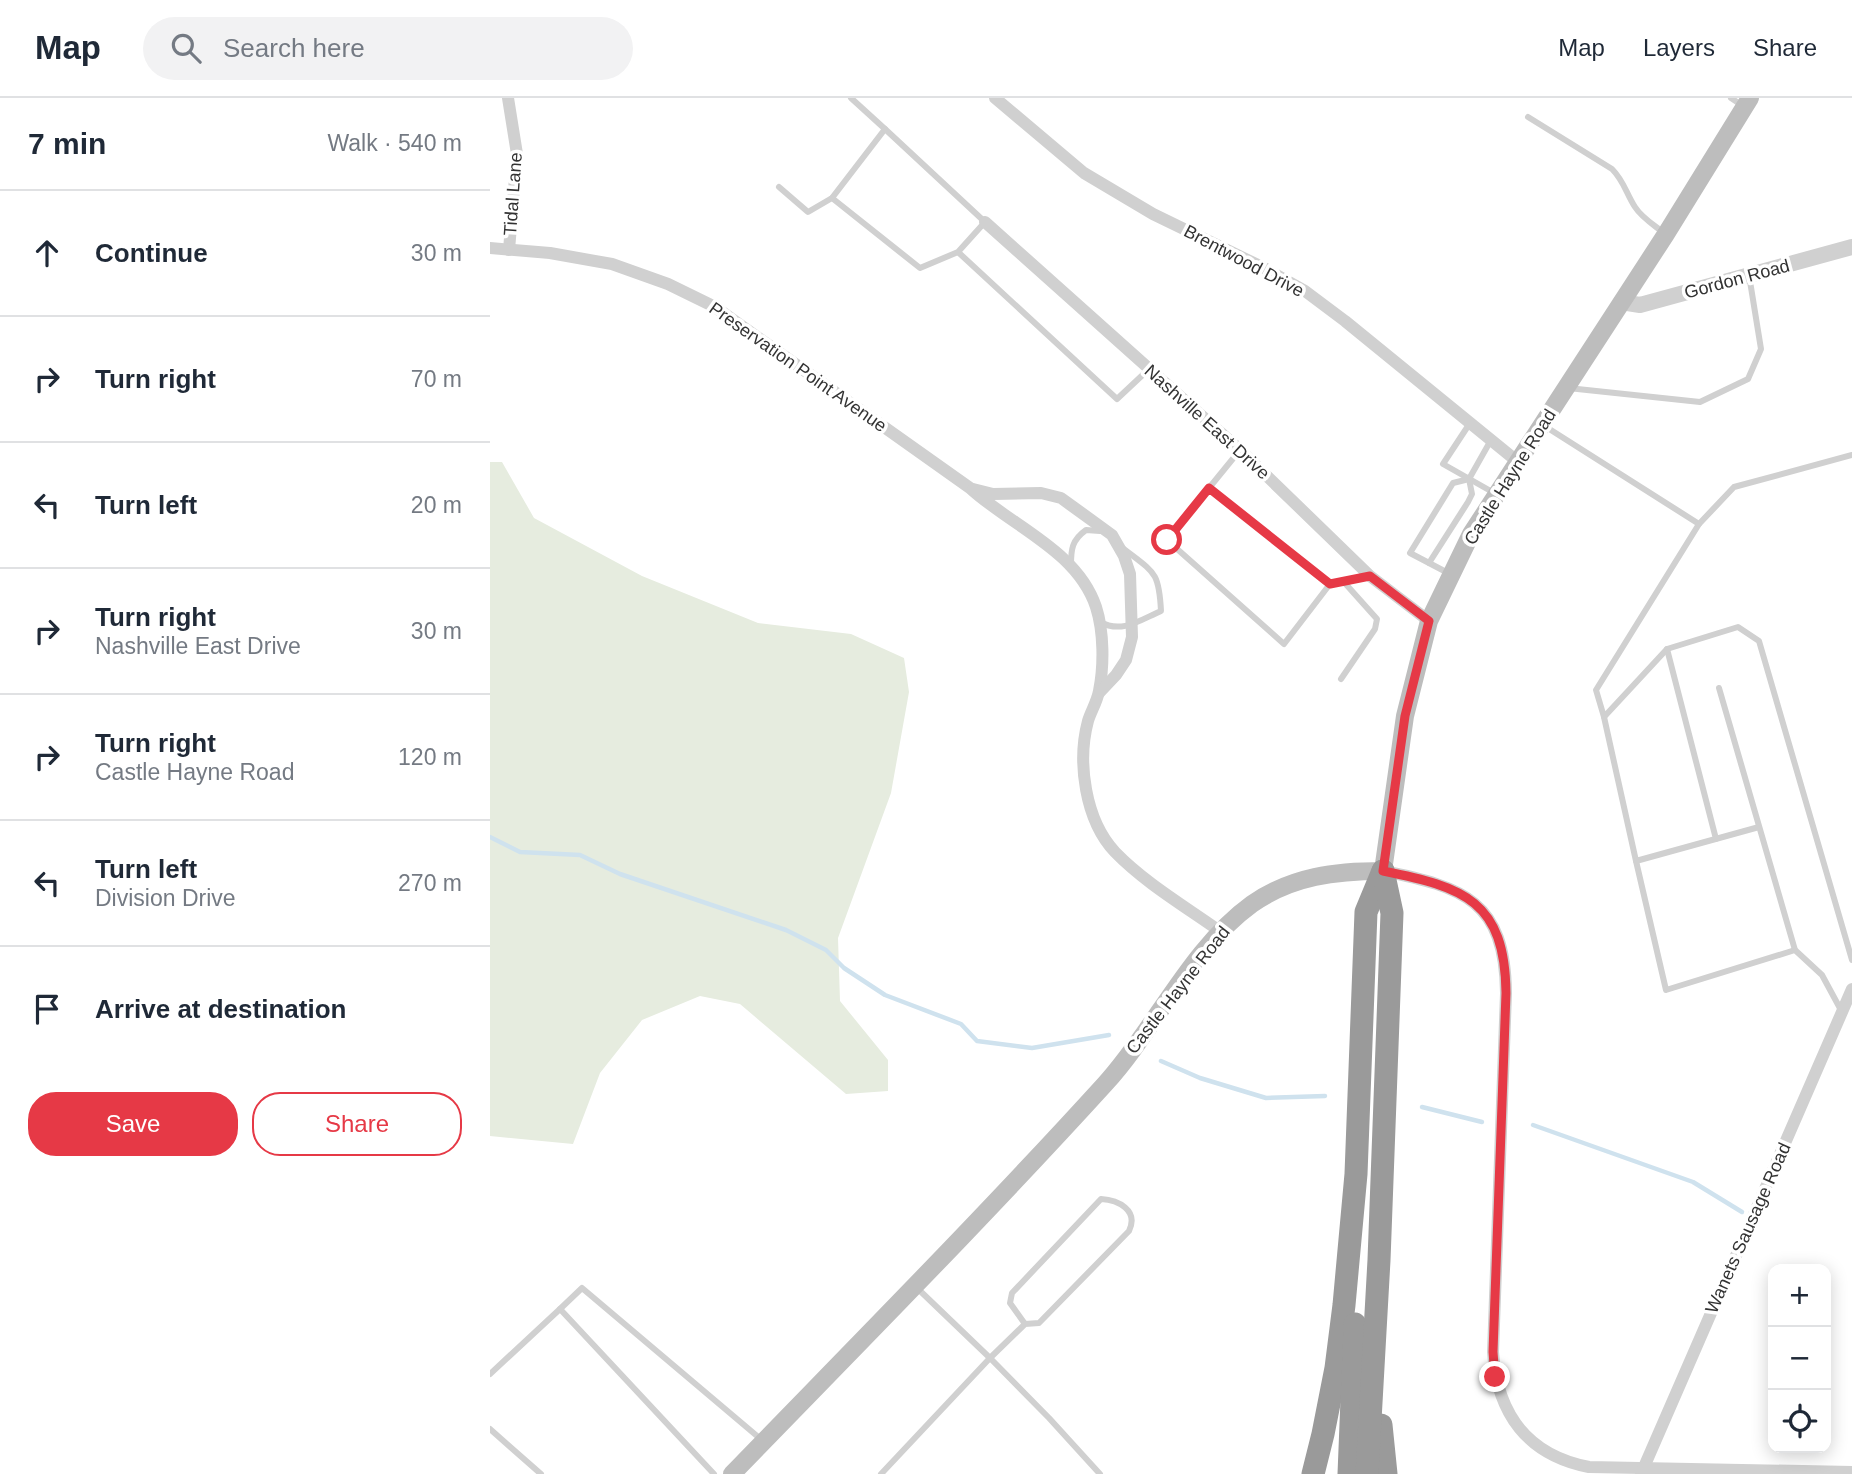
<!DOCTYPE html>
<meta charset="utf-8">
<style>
body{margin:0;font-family:Arial,sans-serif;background:#f2f2f3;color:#1f2937}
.controls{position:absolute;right:21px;bottom:21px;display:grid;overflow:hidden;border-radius:14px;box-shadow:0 4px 18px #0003}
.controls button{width:63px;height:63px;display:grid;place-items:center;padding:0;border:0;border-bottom:2px solid #e0e1e3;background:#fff;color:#1f2937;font:35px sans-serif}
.stop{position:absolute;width:21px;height:21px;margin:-16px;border:5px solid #e63946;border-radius:50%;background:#fff}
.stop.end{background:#e63946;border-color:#fff;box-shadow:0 2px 7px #0008}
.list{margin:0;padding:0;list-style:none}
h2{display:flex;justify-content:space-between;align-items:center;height:91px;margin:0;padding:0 28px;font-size:30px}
h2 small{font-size:23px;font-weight:400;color:#747a83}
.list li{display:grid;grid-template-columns:46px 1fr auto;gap:21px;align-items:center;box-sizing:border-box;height:126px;padding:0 28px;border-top:2px solid #e0e1e3}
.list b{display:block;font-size:26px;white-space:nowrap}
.list p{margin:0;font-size:23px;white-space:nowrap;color:#747a83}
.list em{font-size:23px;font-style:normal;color:#747a83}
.actions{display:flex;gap:14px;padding:21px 28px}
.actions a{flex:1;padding:16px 0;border:2px solid #e63946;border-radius:28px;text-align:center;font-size:24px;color:#e63946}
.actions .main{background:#e63946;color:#fff}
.icon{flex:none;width:38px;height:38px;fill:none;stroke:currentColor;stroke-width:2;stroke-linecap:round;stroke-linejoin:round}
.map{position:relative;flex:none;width:1362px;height:1376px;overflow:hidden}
header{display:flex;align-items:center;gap:42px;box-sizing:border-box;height:98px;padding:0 35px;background:#fff;border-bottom:2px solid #e0e1e3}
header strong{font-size:33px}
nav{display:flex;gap:38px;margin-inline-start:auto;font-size:24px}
.search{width:490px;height:63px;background:#f2f2f3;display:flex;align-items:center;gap:18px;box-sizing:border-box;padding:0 24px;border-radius:38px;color:#747a83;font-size:26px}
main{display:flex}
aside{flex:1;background:#fff}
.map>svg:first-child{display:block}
</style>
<header>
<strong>Map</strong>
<div class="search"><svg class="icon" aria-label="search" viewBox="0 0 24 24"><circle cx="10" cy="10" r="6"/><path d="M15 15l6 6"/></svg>Search here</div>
<nav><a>Map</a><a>Layers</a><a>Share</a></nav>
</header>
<main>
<aside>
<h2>7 min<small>Walk · 540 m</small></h2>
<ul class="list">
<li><svg class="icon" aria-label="ahead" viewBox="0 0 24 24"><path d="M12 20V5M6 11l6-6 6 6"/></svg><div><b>Continue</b></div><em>30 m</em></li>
<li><svg class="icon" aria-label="right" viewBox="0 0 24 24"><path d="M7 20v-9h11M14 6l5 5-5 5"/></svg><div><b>Turn right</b></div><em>70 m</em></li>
<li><svg class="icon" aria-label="left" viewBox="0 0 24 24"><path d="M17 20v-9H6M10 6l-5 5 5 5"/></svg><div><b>Turn left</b></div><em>20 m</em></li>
<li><svg class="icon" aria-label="right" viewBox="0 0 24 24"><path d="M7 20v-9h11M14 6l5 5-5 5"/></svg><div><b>Turn right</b><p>Nashville East Drive</p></div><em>30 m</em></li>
<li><svg class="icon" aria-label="right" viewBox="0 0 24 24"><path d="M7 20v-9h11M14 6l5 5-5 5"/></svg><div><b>Turn right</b><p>Castle Hayne Road</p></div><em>120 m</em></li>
<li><svg class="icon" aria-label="left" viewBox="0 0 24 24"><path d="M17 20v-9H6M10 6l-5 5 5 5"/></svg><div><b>Turn left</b><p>Division Drive</p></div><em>270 m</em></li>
<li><svg class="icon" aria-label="arrive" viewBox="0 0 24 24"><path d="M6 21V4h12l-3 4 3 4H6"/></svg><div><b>Arrive at destination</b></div></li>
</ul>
<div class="actions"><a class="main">Save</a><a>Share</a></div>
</aside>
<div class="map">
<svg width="1362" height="1376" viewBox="0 0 1362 1376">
<rect width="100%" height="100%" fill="#fff"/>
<polygon fill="#e6ecdf" points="0,364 12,364 44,420 152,478 268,525 361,536 414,560 419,594 401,695 348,840 350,903 398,962 398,993 356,996 250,906 210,898 152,922 110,975 83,1046 0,1038"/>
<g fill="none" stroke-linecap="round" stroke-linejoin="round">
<g stroke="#cfe2ee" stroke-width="4.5">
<polyline points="0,739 30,754 90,757 130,776 296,832 336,852 354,870 395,897 471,926 487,943 542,950 619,937"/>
<polyline points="671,963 710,980 776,1000 835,998"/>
<polyline points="932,1009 992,1024"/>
<polyline points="1043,1027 1203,1084 1252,1114"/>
</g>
<g stroke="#d0d0d0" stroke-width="6">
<polyline points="361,0 395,31"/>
<polyline points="1241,0 1253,8"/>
<path d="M 1038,19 L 1122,71 C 1134,83 1136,95 1145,109 C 1152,120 1164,127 1174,135"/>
<polyline points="289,89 318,114 342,100"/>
<polyline points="468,154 495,124 395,31 342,100 430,170 468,154 627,301 659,271"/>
<polyline points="1078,290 1210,304 1258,281 1271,251 1259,177"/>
<polyline points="980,325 953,366 1006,396"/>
<polyline points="1053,327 1209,426 1106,592 1114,619 1177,551 1248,529 1269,543 1362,862"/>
<polyline points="750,352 719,390 840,486 878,478"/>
<polyline points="719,390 677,442 794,546 840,486"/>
<polyline points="1209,426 1244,389 1362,357"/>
<polyline points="939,465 978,404 982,396 979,381 1001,342"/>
<path d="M 581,467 C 581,451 582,442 596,432 L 610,433"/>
<polyline points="960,476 920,455 963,385 979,381"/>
<path d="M 610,524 C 632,536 650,522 671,513 C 669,474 665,475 634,451"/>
<polyline points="1177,551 1226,741"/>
<polyline points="851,581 885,531 887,521 853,483"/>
<polyline points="1229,590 1305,852 1332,877 1352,914"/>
<polyline points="1114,619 1146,763 1269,729"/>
<polyline points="1146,763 1176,892 1305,852"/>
<path d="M 426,1189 L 500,1260 L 535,1226 L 549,1225 L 639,1133 C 649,1112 628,1102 611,1101 L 522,1195 L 520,1205 L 535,1226"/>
<polyline points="70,1211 92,1190 273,1343"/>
<polyline points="0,1276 70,1211 224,1376"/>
<polyline points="0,1331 51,1376"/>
<polyline points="391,1376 500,1260 559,1320 610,1376"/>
</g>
<g stroke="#d0d0d0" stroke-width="12">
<polyline points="18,0 27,56 19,152"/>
<polyline points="505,0 594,75 663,116 774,170 815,193 855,223 1028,364"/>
<polyline points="495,124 750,352 880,478 939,523"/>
<path d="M 0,150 L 60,155 L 122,166 L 178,186 L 225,209 L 480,390 C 521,428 587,452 606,509 C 614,534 614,568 609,593 C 607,604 601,613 598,623 C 587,664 595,722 625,754 C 655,785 696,809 731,834"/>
<polyline points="483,391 503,396 551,395 571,400 622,437 634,458 640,476 642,539 636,562 626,577 609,595"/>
<path d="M 893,773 C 974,789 1015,803 1016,895 L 1003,1254 C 1007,1315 1037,1357 1099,1369 L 1362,1374"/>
<polyline points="1151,1376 1362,891"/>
</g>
<polyline stroke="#d0d0d0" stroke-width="16" points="1131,204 1150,207 1362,149"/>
<path stroke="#bdbdbd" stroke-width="18" d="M 242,1376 C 367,1247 494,1119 615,986 C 666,930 700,851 762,806 C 802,778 846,773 893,773 L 915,618 L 939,523 L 981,436 L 1176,136 L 1260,0"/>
<g stroke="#9a9a9a" stroke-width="23">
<polyline points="891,1327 896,1376"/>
<polyline points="823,1376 833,1336 846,1270 854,1207 866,1076 876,814 893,773"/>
<polyline points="859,1376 865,1226"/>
<polyline points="877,1376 889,1162 902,815 893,773"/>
</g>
</g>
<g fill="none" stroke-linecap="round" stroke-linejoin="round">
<path stroke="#e63946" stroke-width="9" d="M 677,442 L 719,390 L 840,486 L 880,478 L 939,523 L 915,618 L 893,773 C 974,789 1015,803 1016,895 L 1003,1254 L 1005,1279"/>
</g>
<g text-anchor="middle" stroke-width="7" stroke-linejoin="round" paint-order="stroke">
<g font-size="18" fill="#333" stroke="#fff">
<text transform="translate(23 96) rotate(-86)" y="6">Tidal Lane</text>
<text transform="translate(754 163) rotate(28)" y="6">Brentwood Drive</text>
<text transform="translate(1247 181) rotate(-15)" y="6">Gordon Road</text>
<text transform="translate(308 269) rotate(35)" y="6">Preservation Point Avenue</text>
<text transform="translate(717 324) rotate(42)" y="6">Nashville East Drive</text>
<text transform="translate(1020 379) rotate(-58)" y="6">Castle Hayne Road</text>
<text transform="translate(688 892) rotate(-52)" y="6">Castle Hayne Road</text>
<text transform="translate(1258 1130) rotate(-66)" y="6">Wanets Sausage Road</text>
</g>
</g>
</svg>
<div class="controls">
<button>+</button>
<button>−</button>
<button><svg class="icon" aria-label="locate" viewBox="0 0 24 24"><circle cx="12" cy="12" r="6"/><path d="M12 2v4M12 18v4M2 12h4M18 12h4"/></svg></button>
</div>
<div class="stop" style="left:677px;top:442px"></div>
<div class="stop end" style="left:1005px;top:1279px"></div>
</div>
</main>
